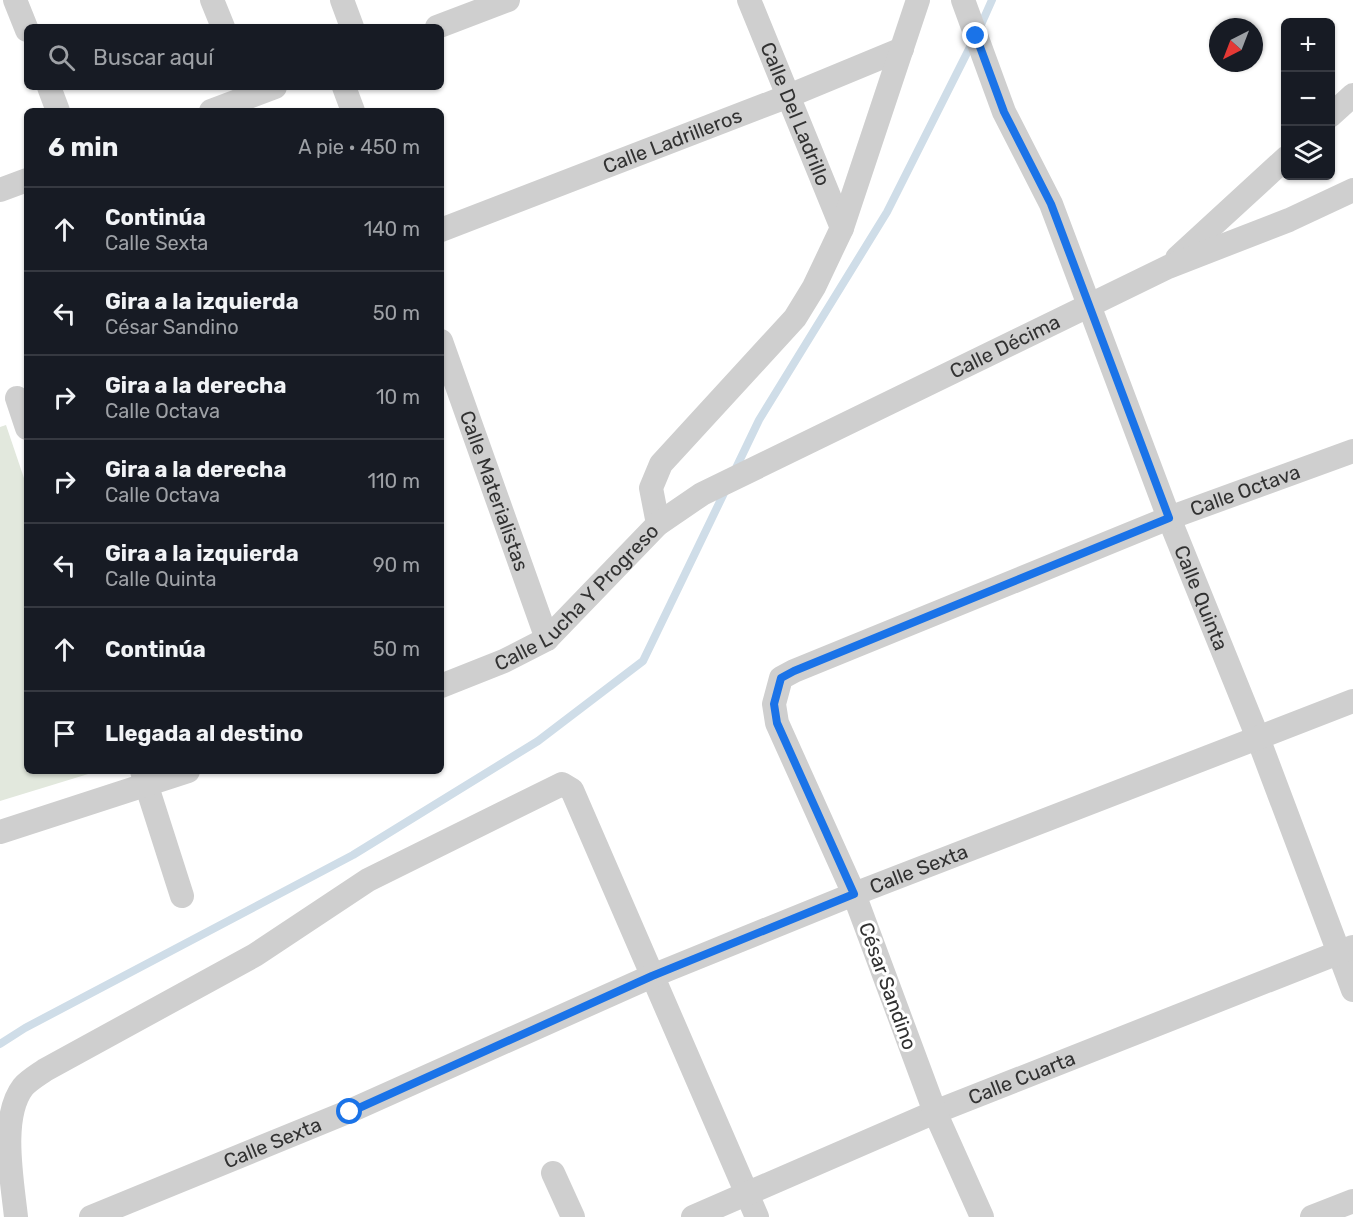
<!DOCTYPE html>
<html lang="es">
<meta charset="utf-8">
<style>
body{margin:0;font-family:Rubik,sans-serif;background:#20242c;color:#f1f3f6}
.controls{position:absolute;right:18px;top:18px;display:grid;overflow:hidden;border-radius:9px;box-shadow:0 2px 4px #0004}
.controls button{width:54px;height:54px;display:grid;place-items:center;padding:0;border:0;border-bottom:2px solid #363941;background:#171b24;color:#f1f3f6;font:30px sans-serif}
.compass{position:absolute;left:1209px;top:18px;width:54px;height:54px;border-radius:50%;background:#171b24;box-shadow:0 2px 4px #0004;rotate:222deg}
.stop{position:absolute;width:18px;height:18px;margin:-14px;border:4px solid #1a73e8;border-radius:50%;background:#fff}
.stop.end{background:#1a73e8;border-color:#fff;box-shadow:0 2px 6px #0008}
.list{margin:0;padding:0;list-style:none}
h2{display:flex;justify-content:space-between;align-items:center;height:78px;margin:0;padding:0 24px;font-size:26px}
h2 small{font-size:20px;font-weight:400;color:#9ea1a6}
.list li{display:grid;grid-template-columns:39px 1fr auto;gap:18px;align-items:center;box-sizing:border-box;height:84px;padding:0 24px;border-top:2px solid #363941}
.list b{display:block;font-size:22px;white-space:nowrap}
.list p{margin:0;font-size:20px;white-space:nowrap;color:#9ea1a6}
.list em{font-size:20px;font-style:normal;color:#9ea1a6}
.icon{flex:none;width:33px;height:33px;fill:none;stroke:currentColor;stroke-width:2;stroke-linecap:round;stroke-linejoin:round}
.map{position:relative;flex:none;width:1353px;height:1217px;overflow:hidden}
.search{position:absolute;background:#171b24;box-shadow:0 2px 4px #0004;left:24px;top:24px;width:420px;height:66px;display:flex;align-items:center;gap:15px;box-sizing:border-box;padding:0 21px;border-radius:9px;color:#9ea1a6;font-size:22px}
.panel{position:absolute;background:#171b24;box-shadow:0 2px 4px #0004;left:24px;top:108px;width:420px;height:666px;border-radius:9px}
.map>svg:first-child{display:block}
</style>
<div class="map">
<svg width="1353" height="1217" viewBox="0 0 1353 1217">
<rect width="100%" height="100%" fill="#fff"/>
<polygon fill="#e2e8dd" points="6,425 27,487 27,771 98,771 0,801 0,427"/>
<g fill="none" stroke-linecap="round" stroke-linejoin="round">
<g stroke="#cfdde8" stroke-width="8">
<polyline points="980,27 992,0"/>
<polyline points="735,470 759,420 887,212 972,43"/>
<polyline points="0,1044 25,1028 353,855 538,741 643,661 726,489"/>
</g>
<g stroke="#cfcfcf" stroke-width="24">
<polyline points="15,0 27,30"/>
<polyline points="212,0 223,27"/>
<polyline points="342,0 352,27"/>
<path id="s1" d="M 749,0 L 842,228"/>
<path id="s2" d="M 963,0 L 1004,112 L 1051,204 L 1169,518 L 1258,738 L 1353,990"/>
<polyline points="437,27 508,0"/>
<polyline points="49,87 58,111"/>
<polyline points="344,87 353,111"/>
<polyline points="211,111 275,87"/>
<polyline points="1330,116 1353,95"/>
<polyline points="0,190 27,180"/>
<path id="s3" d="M 441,230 L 786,97 L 902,49"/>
<polyline points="1177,258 1286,158"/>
<path id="s4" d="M 441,341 L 547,639"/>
<polyline points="17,398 27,428"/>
<polyline points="658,524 651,488 661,464 795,318 814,287 842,228 918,0"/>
<path id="s5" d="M 441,686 L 504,661 L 547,639 L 658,524 L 702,494 L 1168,267 L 1289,220 L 1353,190"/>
<polyline points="142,771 182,896"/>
<polyline points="0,832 188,771"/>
<polyline points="553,1173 573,1217"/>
<path d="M 16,1217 C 12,1179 0,1117 23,1087 C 29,1080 38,1075 45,1070 L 255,955 L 368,880 L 562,784 L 572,790 L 757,1217"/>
<path id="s6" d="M 91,1217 L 350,1111 L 652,976 L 854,894 L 1353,701"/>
<path id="s7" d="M 693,1217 L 935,1112 L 1353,947"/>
<path id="s8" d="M 982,1217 L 935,1112 L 854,894 L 777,723 L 774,704 L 781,678 L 794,671 L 1169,518 L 1353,451"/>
<polyline points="1312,1217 1353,1201"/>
</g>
</g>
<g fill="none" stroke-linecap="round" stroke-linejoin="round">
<polyline stroke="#1a73e8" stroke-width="8" points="350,1112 652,976 854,894 777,723 774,704 781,678 794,671 1169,518 1051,204 1004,112 976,36"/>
</g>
<g text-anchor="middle" stroke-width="6" stroke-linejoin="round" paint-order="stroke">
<g font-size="20" fill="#323232" stroke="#fff">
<text dy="7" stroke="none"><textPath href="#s1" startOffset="123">Calle Del Ladrillo</textPath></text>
<text dy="7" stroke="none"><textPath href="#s3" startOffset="248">Calle Ladrilleros</textPath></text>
<text dy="7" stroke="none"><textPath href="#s5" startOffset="666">Calle Décima</textPath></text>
<text dy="7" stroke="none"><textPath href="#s4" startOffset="159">Calle Materialistas</textPath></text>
<text dy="7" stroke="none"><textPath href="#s8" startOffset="1082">Calle Octava</textPath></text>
<text dy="7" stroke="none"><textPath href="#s5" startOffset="165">Calle Lucha Y Progreso</textPath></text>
<text dy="7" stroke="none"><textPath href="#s2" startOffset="644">Calle Quinta</textPath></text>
<text dy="7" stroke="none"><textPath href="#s6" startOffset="898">Calle Sexta</textPath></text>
<text transform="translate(888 986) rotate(70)" y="7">César Sandino</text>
<text dy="7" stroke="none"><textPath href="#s7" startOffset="357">Calle Cuarta</textPath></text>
<text dy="7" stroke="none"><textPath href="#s6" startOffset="196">Calle Sexta</textPath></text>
</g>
</g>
</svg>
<div class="controls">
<button>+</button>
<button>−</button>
<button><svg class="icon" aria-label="layers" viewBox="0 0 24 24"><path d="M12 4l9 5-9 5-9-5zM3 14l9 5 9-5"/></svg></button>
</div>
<svg class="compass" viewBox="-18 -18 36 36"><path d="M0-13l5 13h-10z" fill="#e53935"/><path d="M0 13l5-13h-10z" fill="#9ea1a6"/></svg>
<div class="stop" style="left:350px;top:1112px"></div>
<div class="stop end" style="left:976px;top:36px"></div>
<div class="search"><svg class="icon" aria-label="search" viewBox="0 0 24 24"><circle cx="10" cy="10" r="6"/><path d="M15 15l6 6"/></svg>Buscar aquí</div>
<section class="panel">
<h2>6 min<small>A pie · 450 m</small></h2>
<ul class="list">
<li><svg class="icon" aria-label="ahead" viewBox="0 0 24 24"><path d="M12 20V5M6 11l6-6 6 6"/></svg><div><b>Continúa</b><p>Calle Sexta</p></div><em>140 m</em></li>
<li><svg class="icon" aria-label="left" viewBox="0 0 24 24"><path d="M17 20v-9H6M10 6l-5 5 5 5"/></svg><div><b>Gira a la izquierda</b><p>César Sandino</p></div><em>50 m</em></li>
<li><svg class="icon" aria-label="right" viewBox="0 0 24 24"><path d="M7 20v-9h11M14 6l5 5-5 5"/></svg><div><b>Gira a la derecha</b><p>Calle Octava</p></div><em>10 m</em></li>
<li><svg class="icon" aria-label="right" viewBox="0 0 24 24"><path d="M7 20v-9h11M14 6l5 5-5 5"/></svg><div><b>Gira a la derecha</b><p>Calle Octava</p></div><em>110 m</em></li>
<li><svg class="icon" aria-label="left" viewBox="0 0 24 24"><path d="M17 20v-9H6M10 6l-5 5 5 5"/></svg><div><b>Gira a la izquierda</b><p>Calle Quinta</p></div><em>90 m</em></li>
<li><svg class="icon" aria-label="ahead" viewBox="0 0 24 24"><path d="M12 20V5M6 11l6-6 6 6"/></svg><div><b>Continúa</b></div><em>50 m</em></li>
<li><svg class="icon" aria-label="arrive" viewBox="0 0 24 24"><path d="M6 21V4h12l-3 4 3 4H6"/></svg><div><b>Llegada al destino</b></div></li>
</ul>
</section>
</div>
